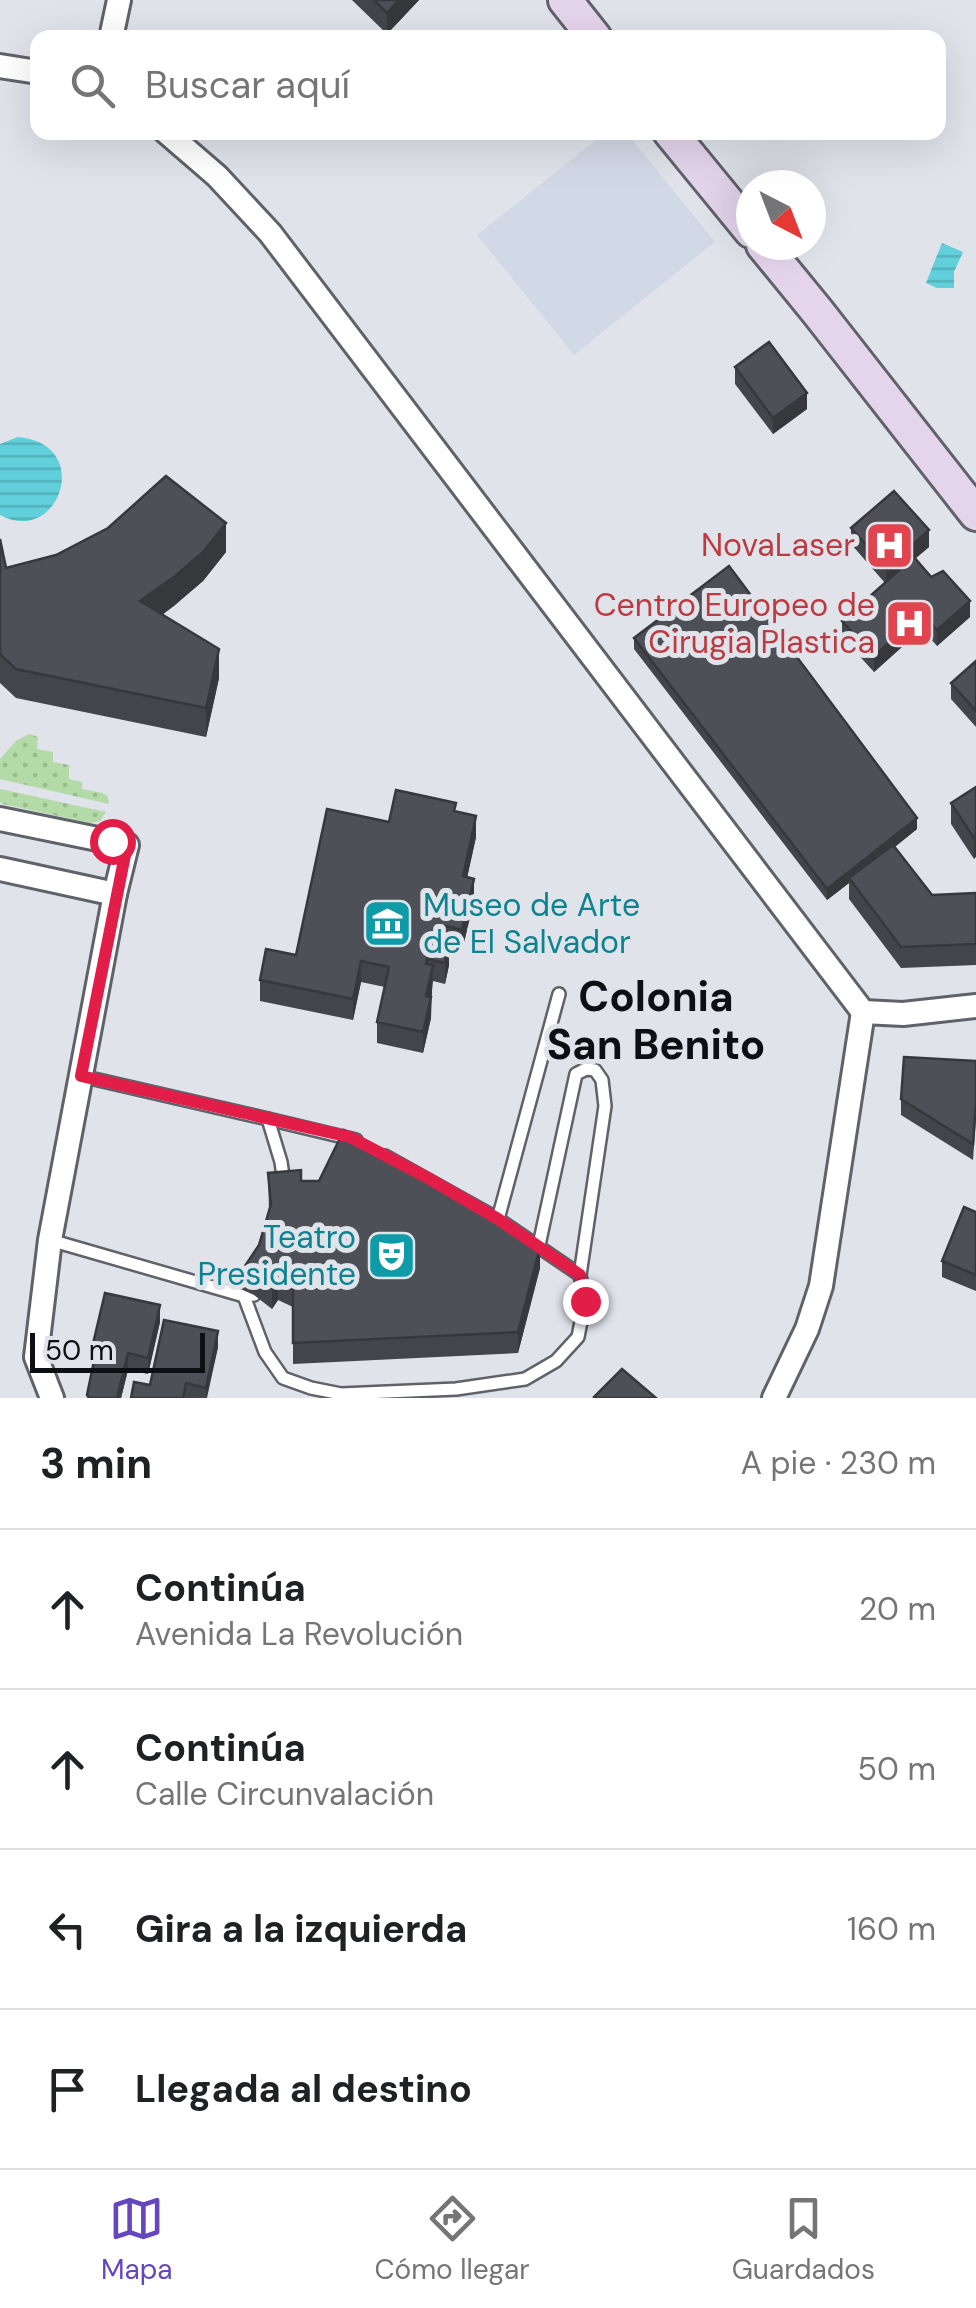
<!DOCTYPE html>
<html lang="es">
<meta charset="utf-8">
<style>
body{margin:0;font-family:"DM Sans",sans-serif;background:#f6f6f6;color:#202124}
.compass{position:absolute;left:736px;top:170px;width:90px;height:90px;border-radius:50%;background:#fff;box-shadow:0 10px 40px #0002;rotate:138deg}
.scale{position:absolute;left:30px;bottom:25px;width:175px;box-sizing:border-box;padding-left:10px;border:5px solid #0e0f12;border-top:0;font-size:28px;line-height:35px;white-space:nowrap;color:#0e0f12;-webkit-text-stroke:8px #e0e3ea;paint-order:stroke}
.stop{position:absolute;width:30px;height:30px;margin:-22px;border:8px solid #e11d48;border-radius:50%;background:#fff}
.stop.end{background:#e11d48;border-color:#fff;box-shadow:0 2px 10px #0008}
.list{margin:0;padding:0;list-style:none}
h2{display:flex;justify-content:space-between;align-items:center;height:130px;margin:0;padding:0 40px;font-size:42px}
h2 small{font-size:32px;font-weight:400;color:#757577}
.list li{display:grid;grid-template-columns:65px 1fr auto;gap:30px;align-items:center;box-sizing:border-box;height:160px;padding:0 40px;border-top:2px solid #e0e0e0}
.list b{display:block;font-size:38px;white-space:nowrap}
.list p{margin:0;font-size:32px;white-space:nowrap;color:#757577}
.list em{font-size:32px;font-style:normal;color:#757577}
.icon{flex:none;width:55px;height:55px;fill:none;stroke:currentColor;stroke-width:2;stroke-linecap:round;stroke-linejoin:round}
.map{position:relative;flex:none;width:976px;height:1398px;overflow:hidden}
.search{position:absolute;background:#fff;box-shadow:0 10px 40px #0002;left:30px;right:30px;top:30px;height:110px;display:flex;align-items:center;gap:25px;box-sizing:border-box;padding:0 35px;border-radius:20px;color:#757577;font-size:38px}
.sheet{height:770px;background:#fff}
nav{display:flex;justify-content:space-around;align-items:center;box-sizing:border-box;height:140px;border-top:2px solid #e0e0e0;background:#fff;font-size:28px;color:#757577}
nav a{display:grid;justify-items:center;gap:5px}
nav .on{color:#6446bf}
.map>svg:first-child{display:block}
</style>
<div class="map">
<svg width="976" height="1398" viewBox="0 0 976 1398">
<defs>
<pattern id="grass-dots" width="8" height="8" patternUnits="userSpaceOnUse" patternTransform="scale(2.5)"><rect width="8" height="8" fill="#b4daa8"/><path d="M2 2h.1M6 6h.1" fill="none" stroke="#9aba90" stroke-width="1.8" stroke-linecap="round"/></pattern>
<pattern id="water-rules" width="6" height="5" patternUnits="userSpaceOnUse" patternTransform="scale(2.5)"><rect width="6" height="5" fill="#61d0da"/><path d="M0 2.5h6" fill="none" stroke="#53b1ba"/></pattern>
</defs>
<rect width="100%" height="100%" fill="#e0e3ea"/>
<polygon fill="#d2d9e6" points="626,132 715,242 574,355 477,235 605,133"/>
<g fill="url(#grass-dots)">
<polygon points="29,734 38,737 37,749 53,752 53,762 69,765 69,779 82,782 82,789 103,793 108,797 109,804 0,779 0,759 16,741"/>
<polygon points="0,789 106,812 100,821 90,823 3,804 0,802"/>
</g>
<g fill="url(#water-rules)">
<polygon points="942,243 963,252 954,272 954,288 937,288 926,283"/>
<path d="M 18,437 C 95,444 59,547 0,515 L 0,444 Z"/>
</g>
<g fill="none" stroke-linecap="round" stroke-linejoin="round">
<defs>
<g id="lane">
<polyline points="81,1076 268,1119"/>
<polyline points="284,1183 281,1162 268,1119 356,1140"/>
<polyline points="498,1219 559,994"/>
<polyline points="50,1240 244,1296"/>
<polyline points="539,1245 576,1074 586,1069 595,1070 602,1080 605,1106 580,1275"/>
<polyline points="254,1295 244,1296 265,1352 283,1378 311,1388 341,1394 456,1389 525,1379 556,1361 578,1337 585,1301 580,1275 498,1219 385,1156"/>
</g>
<g id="street">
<polyline points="111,38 119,0"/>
<polyline points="0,66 38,72"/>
<polyline points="166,132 217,176 270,233 863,1012"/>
<polyline points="0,819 127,845 115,894 50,1240 36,1357 52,1398"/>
<polyline points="0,869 115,894"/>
<polyline points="863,1012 903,1014 976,1006"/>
<polyline points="774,1398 807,1329 821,1286 863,1012"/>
</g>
<g id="secondary">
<polyline points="565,0 595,38"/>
<polyline points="670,132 751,231"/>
<polyline points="763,245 817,311 976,514"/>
</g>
</defs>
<use href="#lane" stroke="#5f6268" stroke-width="16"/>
<use href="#street" stroke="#5f6268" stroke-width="28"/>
<use href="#secondary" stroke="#5f6268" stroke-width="38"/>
<use href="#lane" stroke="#fff" stroke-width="11"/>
<use href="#street" stroke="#fff" stroke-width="22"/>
<use href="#secondary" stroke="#e4d4ec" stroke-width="32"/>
</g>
<g fill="#42454a">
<polygon points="352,0 419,0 387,34"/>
<polygon points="735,367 807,409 773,434 735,384"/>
<polygon points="851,528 929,547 915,558 970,617 937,646 922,629 874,672 842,637 842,621 885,583 851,544"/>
<polygon points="0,539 6,568 226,552 203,581 162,615 219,678 206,737 16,698 0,683"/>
<polygon points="634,638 917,829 895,847 932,895 976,893 976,965 901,968 849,899 849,883 827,900 634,649"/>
<polygon points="976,661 976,727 951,699 951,683"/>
<polygon points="976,787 974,859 951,824 951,803"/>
<polygon points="456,812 476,837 467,877 474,900 462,951 449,948 449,965 445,984 433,981 431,997 431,1018 423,1053 377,1043 377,1022 385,987 361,982 353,1020 260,1001 260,980 296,955 389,822"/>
<polygon points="976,1061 976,1118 973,1160 901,1115 901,1099"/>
<polygon points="268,1173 301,1181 540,1268 518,1353 293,1364 293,1307 278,1300 272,1309 254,1295 243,1290 243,1269 259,1245 269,1210"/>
<polygon points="976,1212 976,1291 942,1277 942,1261"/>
<polygon points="160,1322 148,1374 128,1370 121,1398 87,1398 93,1365 92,1348"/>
<polygon points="218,1347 207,1398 131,1398 150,1385"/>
</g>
<g fill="#36383c">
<polygon points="399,0 419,0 387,34 387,13"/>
<polygon points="807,393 807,409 773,434 773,418"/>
<polygon points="226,523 226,552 203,581 174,606 140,631 140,601"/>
<polygon points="929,530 929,547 886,584 886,568"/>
<polygon points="970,601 970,617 937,646 937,630"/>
<polygon points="922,613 922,629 874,672 874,656"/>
<polygon points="219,649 219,678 206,737 206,708"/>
<polygon points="476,816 476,837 463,897 463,876"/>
<polygon points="917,818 917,829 851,881 849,878 849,883 827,900 827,889"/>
<polygon points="976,836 976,857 974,859 974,838"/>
<polygon points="474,879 474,900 462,951 462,930"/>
<polygon points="449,944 449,965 445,984 445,963"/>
<polygon points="361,961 361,982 353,1020 353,999"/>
<polygon points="433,965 431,1018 423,1053 423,1032 426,996"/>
<polygon points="540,1247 540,1268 518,1353 518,1332"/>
<polygon points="278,1279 278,1300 272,1309 272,1288"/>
<polygon points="160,1305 160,1322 148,1374 148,1358"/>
<polygon points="218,1331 218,1347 206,1398 206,1388"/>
<polygon points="128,1353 128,1370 121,1398 117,1398"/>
</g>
<g fill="#4d5056" stroke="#36383c" stroke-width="2.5">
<polygon points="374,0 399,0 387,13"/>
<polygon points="769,342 807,393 773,418 735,367"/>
<polygon points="166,476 226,523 203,552 174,577 140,601 219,649 206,708 16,669 0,654 0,539 6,568 56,555 108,528"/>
<polygon points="894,491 929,530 886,568 851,528"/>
<polygon points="914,557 931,577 943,571 970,601 937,630 922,613 874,656 842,621"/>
<polygon points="729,566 917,818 827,889 634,638"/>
<polygon points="976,661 976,711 951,683"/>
<polygon points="976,787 976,836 974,838 951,803"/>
<polygon points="396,790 456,803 454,811 476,816 463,876 474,879 462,930 445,926 441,943 449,944 445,963 427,959 426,964 433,965 426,996 431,997 423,1032 377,1022 389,967 361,961 353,999 260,980 266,949 296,955 327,809 389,822"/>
<polygon points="893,845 932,895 976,893 976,944 901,947 849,878"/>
<polygon points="904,1057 976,1061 976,1102 973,1144 901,1099"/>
<polygon points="344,1130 540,1247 518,1332 293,1343 293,1286 278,1279 272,1288 254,1274 243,1269 259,1245 271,1204 268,1173 301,1170 301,1181 319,1181"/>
<polygon points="964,1207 976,1212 976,1275 942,1261"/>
<polygon points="105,1293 160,1305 148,1358 128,1353 117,1398 90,1398 87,1395 96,1351 92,1348"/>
<polygon points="164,1320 218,1331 206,1388 186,1383 183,1398 131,1398 134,1382 150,1385"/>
<polygon points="622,1369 656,1398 595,1398 594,1397"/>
</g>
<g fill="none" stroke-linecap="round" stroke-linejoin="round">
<polyline stroke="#e11d48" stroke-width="12" points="112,841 127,845 81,1076 350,1137 428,1178 498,1219 580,1275 585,1301"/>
</g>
<defs>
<symbol id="hospital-square" viewBox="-11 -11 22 22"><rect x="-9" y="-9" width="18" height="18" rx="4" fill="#e0444e" stroke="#e0e3ea"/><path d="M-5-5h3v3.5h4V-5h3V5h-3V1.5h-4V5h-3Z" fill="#fff"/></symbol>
<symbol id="museum-square" viewBox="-11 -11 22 22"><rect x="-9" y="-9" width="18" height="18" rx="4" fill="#0f9aa8" stroke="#e0e3ea"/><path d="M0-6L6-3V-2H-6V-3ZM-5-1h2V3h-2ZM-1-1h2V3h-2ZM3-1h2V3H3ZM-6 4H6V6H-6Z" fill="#fff"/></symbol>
<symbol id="theatre-square" viewBox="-11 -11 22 22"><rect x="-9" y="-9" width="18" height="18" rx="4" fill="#0f9aa8" stroke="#e0e3ea"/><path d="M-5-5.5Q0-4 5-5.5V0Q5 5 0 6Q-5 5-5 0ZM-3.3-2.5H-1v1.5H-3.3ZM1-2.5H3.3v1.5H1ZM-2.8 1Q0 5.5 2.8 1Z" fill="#fff"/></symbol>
</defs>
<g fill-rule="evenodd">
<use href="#hospital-square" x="862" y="518" width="55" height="55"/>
<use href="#hospital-square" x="882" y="596" width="55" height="55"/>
<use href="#museum-square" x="360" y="896" width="55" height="55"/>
<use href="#theatre-square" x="364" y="1228" width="55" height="55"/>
</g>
<g text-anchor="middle" stroke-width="10" stroke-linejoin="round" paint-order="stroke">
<g font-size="32" fill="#be3a42" stroke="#e0e3ea" text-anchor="end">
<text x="855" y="556">NovaLaser</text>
<text x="875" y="616">Centro Europeo de<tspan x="875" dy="37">Cirugia Plastica</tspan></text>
</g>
<g font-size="32" fill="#0d838f" stroke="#e0e3ea" text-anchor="start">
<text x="423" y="916">Museo de Arte<tspan x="423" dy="37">de El Salvador</tspan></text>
<text x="356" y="1248" text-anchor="end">Teatro<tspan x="356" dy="37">Presidente</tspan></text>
</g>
<g font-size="42" font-weight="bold" fill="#0e0f12" stroke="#e0e3ea">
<text x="656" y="1011">Colonia<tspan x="656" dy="48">San Benito</tspan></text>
</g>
</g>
</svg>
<svg class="compass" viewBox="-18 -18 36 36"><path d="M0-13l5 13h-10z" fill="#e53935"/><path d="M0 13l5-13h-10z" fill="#757577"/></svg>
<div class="scale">50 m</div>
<div class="stop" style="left:112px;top:841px"></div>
<div class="stop end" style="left:585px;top:1301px"></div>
<div class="search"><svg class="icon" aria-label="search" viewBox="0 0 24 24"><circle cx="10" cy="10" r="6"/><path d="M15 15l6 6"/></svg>Buscar aquí</div>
</div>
<section class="sheet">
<h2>3 min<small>A pie · 230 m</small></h2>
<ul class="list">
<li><svg class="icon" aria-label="ahead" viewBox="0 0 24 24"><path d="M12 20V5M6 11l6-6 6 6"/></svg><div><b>Continúa</b><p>Avenida La Revolución</p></div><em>20 m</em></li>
<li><svg class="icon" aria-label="ahead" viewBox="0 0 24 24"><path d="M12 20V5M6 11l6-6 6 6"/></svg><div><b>Continúa</b><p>Calle Circunvalación</p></div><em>50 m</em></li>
<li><svg class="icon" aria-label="left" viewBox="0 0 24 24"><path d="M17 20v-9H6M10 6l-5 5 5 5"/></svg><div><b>Gira a la izquierda</b></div><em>160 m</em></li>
<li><svg class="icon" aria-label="arrive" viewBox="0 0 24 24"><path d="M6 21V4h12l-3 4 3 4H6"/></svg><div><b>Llegada al destino</b></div></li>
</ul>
</section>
<nav>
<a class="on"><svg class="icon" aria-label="map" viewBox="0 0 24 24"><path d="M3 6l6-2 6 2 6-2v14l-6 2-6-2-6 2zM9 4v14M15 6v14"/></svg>Mapa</a>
<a><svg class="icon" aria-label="directions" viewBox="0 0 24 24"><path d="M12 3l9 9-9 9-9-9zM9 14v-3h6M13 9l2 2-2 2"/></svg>Cómo llegar</a>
<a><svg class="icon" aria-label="saved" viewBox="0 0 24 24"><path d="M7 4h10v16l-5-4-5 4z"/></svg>Guardados</a>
</nav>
